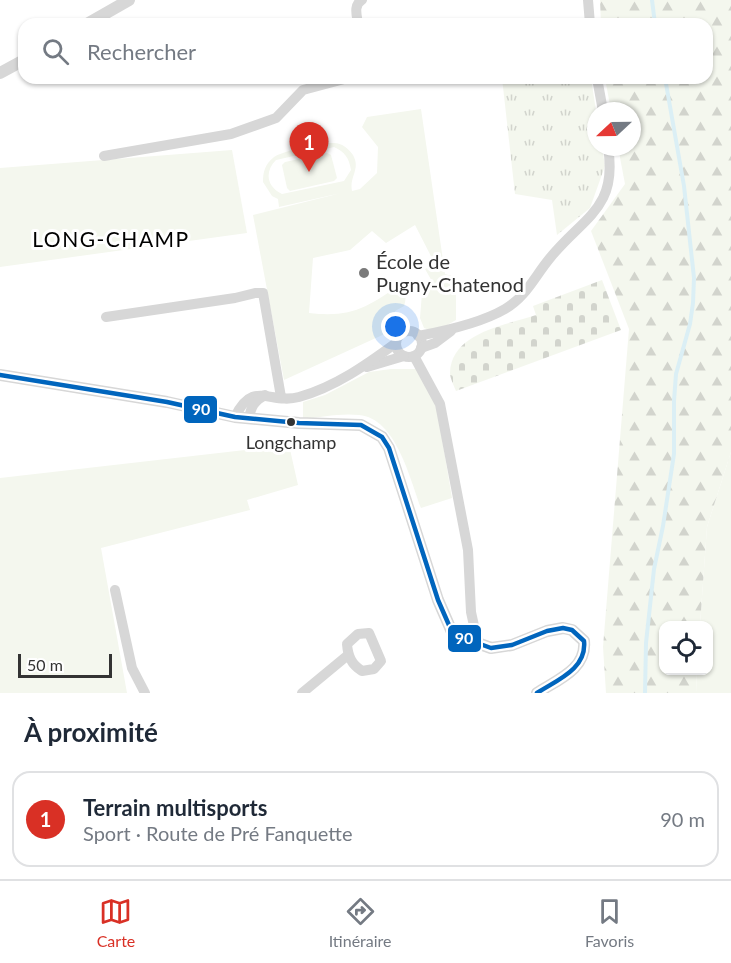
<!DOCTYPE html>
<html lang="fr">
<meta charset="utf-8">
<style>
body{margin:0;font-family:Lato,sans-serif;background:#f6f6f7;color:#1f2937}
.controls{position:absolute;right:18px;bottom:18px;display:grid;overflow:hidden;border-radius:12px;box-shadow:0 2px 4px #0004}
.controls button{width:54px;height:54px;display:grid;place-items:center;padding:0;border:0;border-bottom:2px solid #e0e1e3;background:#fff;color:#1f2937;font:30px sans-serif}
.compass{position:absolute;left:587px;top:102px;width:54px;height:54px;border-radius:50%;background:#fff;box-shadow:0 2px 4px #0004;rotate:248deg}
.scale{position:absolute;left:18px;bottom:15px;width:94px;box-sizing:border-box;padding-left:6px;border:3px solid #333;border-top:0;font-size:16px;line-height:21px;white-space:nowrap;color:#333;-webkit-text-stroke:4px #fff;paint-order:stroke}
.you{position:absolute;left:396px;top:327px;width:21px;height:21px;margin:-15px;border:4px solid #fff;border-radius:50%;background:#1a73e8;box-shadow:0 0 0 9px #1a73e833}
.badge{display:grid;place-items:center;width:39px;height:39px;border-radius:50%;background:#d93025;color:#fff;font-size:20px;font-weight:700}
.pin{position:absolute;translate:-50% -50px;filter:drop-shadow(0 2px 3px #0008)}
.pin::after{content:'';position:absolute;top:32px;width:21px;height:18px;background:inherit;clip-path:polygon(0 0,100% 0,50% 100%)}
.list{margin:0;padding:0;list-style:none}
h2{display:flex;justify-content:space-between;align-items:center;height:78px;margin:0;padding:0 24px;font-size:26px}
h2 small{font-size:20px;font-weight:400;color:#747a83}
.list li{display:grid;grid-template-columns:39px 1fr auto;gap:18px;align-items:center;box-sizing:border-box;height:96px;margin:0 12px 12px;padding:0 12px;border:2px solid #e0e1e3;border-radius:18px}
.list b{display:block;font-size:22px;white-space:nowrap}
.list p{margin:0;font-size:20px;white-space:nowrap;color:#747a83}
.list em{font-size:20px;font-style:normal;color:#747a83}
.icon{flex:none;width:33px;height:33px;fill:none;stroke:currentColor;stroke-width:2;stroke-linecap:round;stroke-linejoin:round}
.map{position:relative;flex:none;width:731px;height:693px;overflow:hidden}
.search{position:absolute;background:#fff;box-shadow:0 2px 4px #0004;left:18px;right:18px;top:18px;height:66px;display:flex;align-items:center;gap:15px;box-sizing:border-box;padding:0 21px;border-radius:18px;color:#747a83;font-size:22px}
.sheet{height:186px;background:#fff}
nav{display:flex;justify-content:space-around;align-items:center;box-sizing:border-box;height:84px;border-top:2px solid #e0e1e3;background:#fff;font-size:16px;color:#747a83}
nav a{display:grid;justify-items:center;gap:3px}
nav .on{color:#d93025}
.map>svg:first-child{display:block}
</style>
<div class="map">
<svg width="731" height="693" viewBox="0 0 731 693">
<defs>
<pattern id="forest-firs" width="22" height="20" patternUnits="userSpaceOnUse" patternTransform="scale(1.5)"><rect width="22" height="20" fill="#f4f7ee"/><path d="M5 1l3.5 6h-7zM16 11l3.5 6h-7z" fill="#d2d4cd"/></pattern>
<pattern id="cemetery-stones" width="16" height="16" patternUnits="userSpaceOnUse" patternTransform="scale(1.5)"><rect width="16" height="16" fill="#f4f7ee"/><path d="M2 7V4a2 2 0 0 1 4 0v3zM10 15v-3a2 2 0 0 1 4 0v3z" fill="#d2d4cd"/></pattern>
<pattern id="park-tufts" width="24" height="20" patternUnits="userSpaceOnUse" patternTransform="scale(1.5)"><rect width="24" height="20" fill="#f4f7ee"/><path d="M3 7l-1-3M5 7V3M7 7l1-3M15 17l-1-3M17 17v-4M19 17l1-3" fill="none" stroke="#d2d4cd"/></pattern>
</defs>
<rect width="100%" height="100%" fill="#fff"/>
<g fill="#f4f7ee" fill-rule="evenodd">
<path d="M 421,109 L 445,274 L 456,277 L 456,320 L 435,332 L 424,328 L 420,318 L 422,293 L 433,283 L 425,269 L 435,264 L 415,225 L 386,243 L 372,231 L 350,250 L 313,258 L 309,313 C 352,318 368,307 402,283 C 405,292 407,297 404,306 L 395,311 L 396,319 L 389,332 L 284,380 L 253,215 L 341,193 L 279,207 L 278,199 L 272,196 L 263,182 C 263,172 265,164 274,157 C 282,151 323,142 334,143 C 342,143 348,148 353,155 C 361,169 349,177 352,191 L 360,189 L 377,173 L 378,147 L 362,127 L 367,117 ZM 334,147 C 345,152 349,158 351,170 L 344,181 L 282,194 C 267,187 264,172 276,160 Z"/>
<polygon points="232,150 247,233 0,267 0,168"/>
<polygon points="327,153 331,155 337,178 334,181 290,191 287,188 282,165 285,162"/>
<path d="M 391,369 L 416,369 L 436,403 L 452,498 L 421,508 C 410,479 396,418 359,415 C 341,413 321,417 303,419 L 303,402 L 325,395 L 369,372 Z"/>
<polygon points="289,445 298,485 247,500 250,510 101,548 127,693 0,693 0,478"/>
<polygon points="731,452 731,693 696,693 697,671 708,670 708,626 700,625 707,527"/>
</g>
<polygon fill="url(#forest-firs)" points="600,0 731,0 731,452 707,527 700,625 664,626 664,670 697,671 696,693 606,693 603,647 629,329 591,231 625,184 618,147 632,147 632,111 611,111 605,78 707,78 707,24 601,24"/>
<path fill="url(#cemetery-stones)" d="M 602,280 L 621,330 L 456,391 C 454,386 450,378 450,373 C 451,332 507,325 536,315 L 533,306 Z"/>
<polygon fill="url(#park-tufts)" points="502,78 591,78 596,111 596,147 602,147 605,166 590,208 557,235 552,200 515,194"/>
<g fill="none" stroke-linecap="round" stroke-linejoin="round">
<g stroke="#dbeff5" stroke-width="4">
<polyline points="652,0 655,24"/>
<polyline points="645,693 646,643 654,569 663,526 674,454 674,401 676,374 690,324 693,303 694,278 684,186 665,78"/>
</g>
<g stroke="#d7d7d7" stroke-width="10">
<polyline points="588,0 590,24"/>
<path d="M 358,24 C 357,16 353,5 362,0"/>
<polyline points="597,78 603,111"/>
<polyline points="104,156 231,134 276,118 303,90 348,78"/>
<polyline points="106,317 235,298 255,293 263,293 281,397"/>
<circle cx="409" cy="344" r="13"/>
<path d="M 418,336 C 445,331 481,323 505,309 C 526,297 535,276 550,258 C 583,217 618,209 608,147"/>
<polyline points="421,348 435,343 451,331"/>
<polyline points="414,356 440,404 468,550 471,612 478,644"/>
<polyline points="367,367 404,356"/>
<path d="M 235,417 C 253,379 270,405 299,397 C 335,387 366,365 396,343"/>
<path d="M 249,418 C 251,407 254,401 265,395"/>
<polyline points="115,590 132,668 145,693"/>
<path d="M 369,633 L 381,661 L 374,669 L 362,671 C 351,664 348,656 347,644 L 358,634 Z"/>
<polyline points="302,693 348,655"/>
</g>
<g stroke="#d7d7d7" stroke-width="12">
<polyline points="87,24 129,0"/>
<polyline points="0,73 24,60"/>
<path d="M 0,375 L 167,402 L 235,417 L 299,423 L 361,425 L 382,437 L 389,448 L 438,600 L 452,632 L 461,637 L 491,648 L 512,645 L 547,631 L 563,628 L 572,630 L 584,641 C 587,669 557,680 537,693"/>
</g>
<defs>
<path id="bus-1" d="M 0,375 L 167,402 L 235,417 L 299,423 L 361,425 L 382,437 L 389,448 L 438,600 L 452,632 L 461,637 L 491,648 L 512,645 L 547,631 L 563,628 L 572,630 L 584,641 C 587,669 557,680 537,693"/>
</defs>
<use href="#bus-1" stroke="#fff" stroke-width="9"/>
<use href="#bus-1" stroke="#0065bd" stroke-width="4.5"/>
</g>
<circle fill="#7a7a7a" stroke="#fff" stroke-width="2" cx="364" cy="273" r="6"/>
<circle fill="#333" stroke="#fff" stroke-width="2" cx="291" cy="422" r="5"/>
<g text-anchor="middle" stroke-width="6" stroke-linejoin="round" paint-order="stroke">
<g font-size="18" fill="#333" stroke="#fff">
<text x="291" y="449">Longchamp</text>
</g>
<g font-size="20" fill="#333" stroke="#fff" text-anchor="start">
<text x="376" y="269">École de<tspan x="376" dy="23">Pugny-Chatenod</tspan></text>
</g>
<g font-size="21" letter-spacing="1.5" fill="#000" stroke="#fff">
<text x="111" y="247">LONG-CHAMP</text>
</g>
</g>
<g stroke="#fff" stroke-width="2">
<rect x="183" y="395" width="35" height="29" rx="6" fill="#0065bd"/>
<rect x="447" y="624" width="35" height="29" rx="6" fill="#0065bd"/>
</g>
<g font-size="16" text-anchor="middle" font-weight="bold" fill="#fff">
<text x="201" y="415">90</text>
<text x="464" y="644">90</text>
</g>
</svg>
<div class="controls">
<button><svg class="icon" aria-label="locate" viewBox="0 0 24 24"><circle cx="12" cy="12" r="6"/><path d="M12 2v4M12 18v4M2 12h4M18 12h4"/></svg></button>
</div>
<svg class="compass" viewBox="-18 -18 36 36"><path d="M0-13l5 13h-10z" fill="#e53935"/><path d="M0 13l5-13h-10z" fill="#747a83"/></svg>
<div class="scale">50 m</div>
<div class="you"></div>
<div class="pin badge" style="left:309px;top:172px">1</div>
<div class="search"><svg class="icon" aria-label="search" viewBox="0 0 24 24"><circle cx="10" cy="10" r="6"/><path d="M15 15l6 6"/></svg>Rechercher</div>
</div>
<section class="sheet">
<h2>À proximité<small></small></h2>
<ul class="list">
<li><span class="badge">1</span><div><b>Terrain multisports</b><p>Sport · Route de Pré Fanquette</p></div><em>90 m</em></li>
</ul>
</section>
<nav>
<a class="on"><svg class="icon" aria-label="map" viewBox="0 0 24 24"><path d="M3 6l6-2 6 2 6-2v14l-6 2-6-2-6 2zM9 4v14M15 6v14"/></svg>Carte</a>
<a><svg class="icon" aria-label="directions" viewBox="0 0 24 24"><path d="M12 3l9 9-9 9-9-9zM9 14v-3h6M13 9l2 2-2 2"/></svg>Itinéraire</a>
<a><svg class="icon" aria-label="saved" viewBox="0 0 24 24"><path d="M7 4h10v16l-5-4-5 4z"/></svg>Favoris</a>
</nav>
